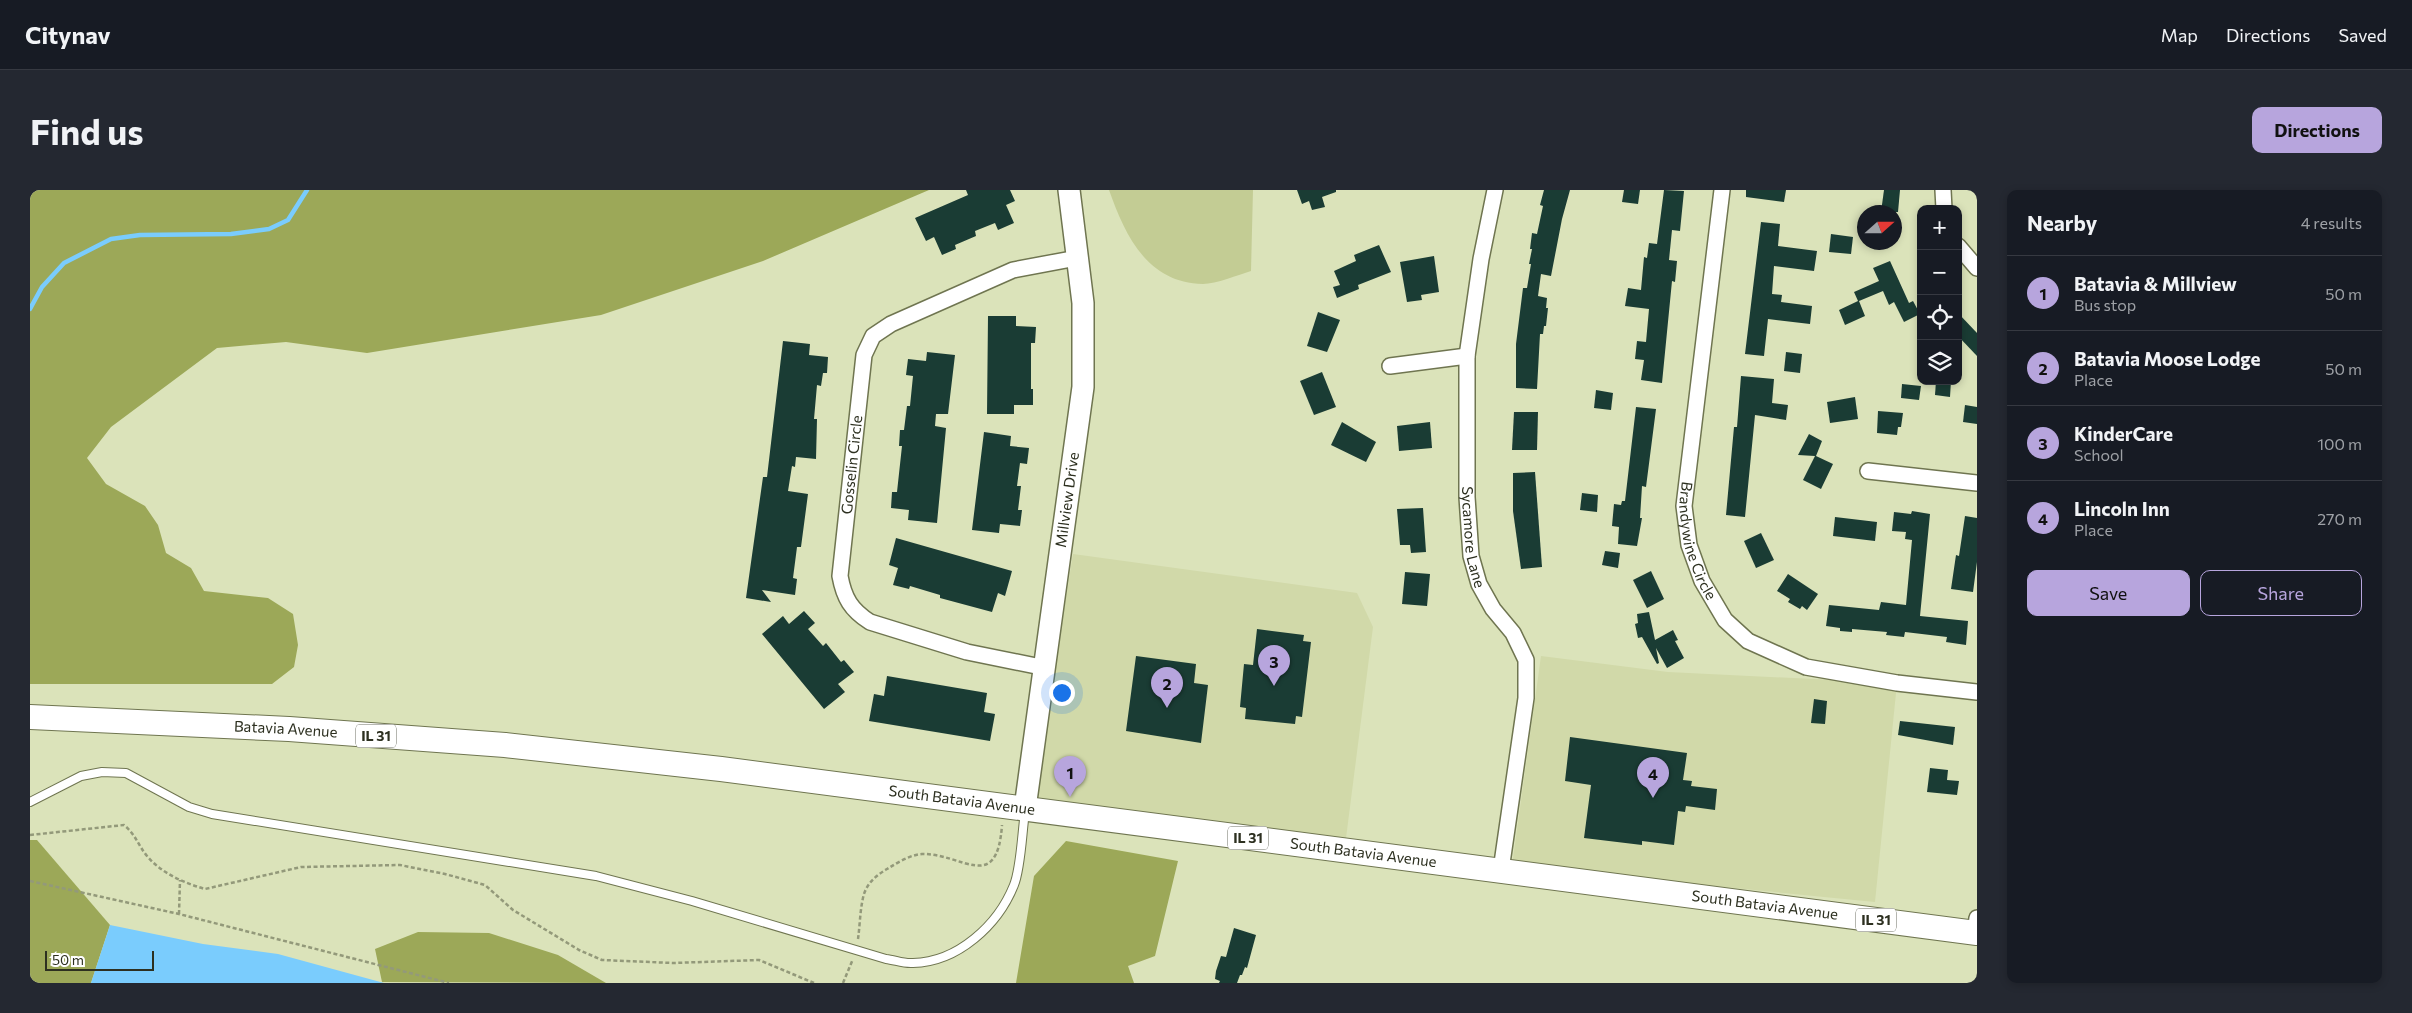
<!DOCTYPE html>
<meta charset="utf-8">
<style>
body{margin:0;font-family:Commissioner,sans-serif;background:#242831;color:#f1f3f6}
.controls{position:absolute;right:15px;top:15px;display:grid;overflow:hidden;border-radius:10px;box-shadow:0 2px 8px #0003}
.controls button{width:45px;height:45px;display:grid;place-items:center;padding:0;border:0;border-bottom:1px solid #363941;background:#171b24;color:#f1f3f6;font:25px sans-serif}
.compass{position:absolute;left:1827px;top:15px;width:45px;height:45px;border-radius:50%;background:#171b24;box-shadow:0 2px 8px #0003;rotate:69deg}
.scale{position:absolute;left:15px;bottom:12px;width:109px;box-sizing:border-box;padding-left:5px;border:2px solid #2d3020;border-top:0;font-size:14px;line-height:18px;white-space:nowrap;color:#2d3020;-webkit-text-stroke:4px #fff;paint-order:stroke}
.you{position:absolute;left:1031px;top:502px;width:18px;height:18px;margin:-12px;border:4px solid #fff;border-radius:50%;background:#1a73e8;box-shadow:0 0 0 8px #1a73e833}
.badge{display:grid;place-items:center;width:32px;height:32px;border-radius:50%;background:#b7a5dd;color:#111;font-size:16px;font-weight:700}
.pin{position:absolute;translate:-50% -41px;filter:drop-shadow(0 1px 2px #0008)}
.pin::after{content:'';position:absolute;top:26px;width:18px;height:15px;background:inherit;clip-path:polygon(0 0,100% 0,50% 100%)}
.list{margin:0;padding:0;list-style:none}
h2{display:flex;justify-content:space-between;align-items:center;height:65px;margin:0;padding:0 20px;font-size:21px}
h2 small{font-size:16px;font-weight:400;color:#9ea1a6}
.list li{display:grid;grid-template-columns:32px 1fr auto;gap:15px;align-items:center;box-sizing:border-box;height:75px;padding:0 20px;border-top:1px solid #363941}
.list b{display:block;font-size:19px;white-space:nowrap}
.list p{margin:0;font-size:16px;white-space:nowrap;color:#9ea1a6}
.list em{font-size:16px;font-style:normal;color:#9ea1a6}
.actions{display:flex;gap:10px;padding:15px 20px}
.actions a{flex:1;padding:11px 0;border:1px solid #b7a5dd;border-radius:10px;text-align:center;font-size:18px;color:#b7a5dd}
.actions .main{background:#b7a5dd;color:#111}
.icon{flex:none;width:28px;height:28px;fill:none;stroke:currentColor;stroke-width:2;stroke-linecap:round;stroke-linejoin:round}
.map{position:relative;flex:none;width:1947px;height:793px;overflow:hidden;border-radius:10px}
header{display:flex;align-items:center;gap:30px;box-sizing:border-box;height:70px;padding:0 25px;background:#171b24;border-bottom:1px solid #363941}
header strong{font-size:24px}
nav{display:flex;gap:28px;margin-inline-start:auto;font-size:18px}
.intro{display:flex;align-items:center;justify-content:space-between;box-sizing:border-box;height:120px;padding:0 30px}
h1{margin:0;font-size:35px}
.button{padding:12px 22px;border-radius:10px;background:#b7a5dd;color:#111;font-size:18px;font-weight:700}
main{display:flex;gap:30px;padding:0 30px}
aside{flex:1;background:#171b24;border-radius:10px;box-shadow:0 2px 8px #0003}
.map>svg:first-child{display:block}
</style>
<header>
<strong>Citynav</strong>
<nav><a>Map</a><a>Directions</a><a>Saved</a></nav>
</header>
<div class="intro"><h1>Find us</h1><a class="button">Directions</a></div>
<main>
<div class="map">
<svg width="1947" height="793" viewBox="0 0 1947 793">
<rect width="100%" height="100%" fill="#dbe3ba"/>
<g fill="#d1d9a9">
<polygon points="1043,364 1327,403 1343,437 1315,656 1004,611"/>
<polygon points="1511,466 1638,482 1867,493 1845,712 1482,676"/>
</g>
<path fill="#c3cc94" d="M 1079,0 L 1223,0 L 1221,81 C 1208,85 1186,94 1173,94 C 1117,93 1095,45 1079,0 Z"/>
<g fill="#9ca858">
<polygon points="0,0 899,0 733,71 571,125 337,163 256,152 187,158 81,237 57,268 76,294 115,316 128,335 136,363 161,378 174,401 238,408 263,424 268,455 264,477 242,494 0,494"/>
<polygon points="0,650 7,650 80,735 61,793 0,793"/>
<polygon points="1036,651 1148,671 1125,766 1098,776 1104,793 986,793 1004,686"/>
<polygon points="388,742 459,743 528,765 576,793 352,792 345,759"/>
</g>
<polygon fill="#7accfd" points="80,735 173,754 248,764 354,793 61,793"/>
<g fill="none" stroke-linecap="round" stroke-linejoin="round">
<polyline stroke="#7accfd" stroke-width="4.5" points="0,119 12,97 34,73 81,49 110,45 201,44 239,39 258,30 277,0"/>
</g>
<g fill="#1a3c34">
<polygon points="936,0 980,0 985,11 976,15 984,33 968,40 965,33 945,41 946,46 925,55 926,59 912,65 904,47 896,51 885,28 938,5"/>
<polygon points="1267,0 1306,0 1306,2 1292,7 1295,17 1282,20 1279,11 1272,14"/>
<polygon points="1514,0 1540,0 1532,29 1521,86 1511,84 1508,106 1517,108 1516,118 1518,118 1516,136 1514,136 1513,144 1510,144 1507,199 1486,198 1486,154 1493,98 1497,98 1501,74 1499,74 1502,59 1500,59 1502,43 1507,44 1513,16 1510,15"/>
<polygon points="1594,0 1610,0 1608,14 1592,12"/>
<polygon points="1634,0 1654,1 1650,41 1642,40 1639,70 1647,71 1645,92 1642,91 1632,193 1611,190 1614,170 1605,169 1607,151 1616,152 1619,119 1595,116 1598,98 1611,100 1614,67 1617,68 1619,53 1627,54"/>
<polygon points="1716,0 1756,0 1754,12 1716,7"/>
<polygon points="1854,0 1870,0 1868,22 1851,22"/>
<polygon points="1731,32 1750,34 1748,56 1787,61 1784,81 1744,76 1742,104 1752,105 1751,112 1782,116 1780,134 1738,129 1734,166 1715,164"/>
<polygon points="1801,44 1823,47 1821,64 1799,62"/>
<polygon points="1349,55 1361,82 1328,95 1329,99 1307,108 1303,97 1310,95 1304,81 1326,71 1324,65"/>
<polygon points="1404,66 1409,102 1391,105 1392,110 1377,112 1370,72"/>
<polygon points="1860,71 1879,113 1883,111 1890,124 1874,132 1864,112 1859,115 1853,101 1829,111 1835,126 1815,135 1809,120 1828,111 1824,102 1849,91 1843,78"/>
<polygon points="1288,122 1310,130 1297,162 1277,156"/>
<polygon points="1928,123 1947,143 1947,166 1928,146"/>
<polygon points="958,126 986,126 986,136 1006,137 1005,153 1001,153 1001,199 1003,199 1003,215 984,215 984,224 957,224"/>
<polygon points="753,151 780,154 779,165 798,167 797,183 793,183 791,196 787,195 784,229 787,229 786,269 766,267 765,277 762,276 758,301 778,304 771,357 767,357 763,388 767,389 765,405 732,400 741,412 716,408 733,287 737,287"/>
<polygon points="897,162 925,165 918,224 906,224 905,236 916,238 907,333 878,330 879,320 861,318 862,302 867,302 872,256 869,256 870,240 874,240 877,216 880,216 883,186 876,185 878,169 896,171"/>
<polygon points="1756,162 1772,164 1770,183 1754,181"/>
<polygon points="1292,182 1306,217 1284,225 1270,191"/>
<polygon points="1711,186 1744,189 1742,213 1758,215 1756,230 1725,225 1715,327 1696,325 1704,237 1707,237"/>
<polygon points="1906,191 1921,191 1920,207 1905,205"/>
<polygon points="1872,194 1891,196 1889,210 1871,208"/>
<polygon points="1566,200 1583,203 1581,220 1564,218"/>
<polygon points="1825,207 1828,229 1800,233 1797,212"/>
<polygon points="1935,215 1947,217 1947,234 1933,232"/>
<polygon points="1606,217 1626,219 1616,297 1612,296 1610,328 1612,328 1607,356 1588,354 1589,337 1582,336 1584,314 1591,315 1592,311 1595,311"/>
<polygon points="1848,221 1873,223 1871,237 1868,237 1867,245 1847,243"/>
<polygon points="1484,222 1508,222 1507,260 1482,260"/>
<polygon points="1312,232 1346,252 1336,272 1301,255"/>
<polygon points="1400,232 1402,258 1369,261 1367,236"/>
<polygon points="954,242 981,246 980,256 999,258 997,274 990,273 987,296 991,296 988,320 992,320 990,336 970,334 969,343 942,340"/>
<polygon points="1779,244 1792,251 1786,266 1803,274 1791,299 1773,290 1785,266 1768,265"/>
<polygon points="1505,282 1512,377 1491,379 1483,321 1483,283"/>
<polygon points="1552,303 1568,305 1567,322 1550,320"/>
<polygon points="1393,318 1396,362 1381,363 1380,355 1370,355 1367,319"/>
<polygon points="1882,321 1900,324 1890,426 1938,431 1936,455 1916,452 1917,447 1875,442 1874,447 1856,445 1857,442 1822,439 1822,442 1810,441 1810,438 1796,436 1799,415 1849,420 1851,412 1876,415 1882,350 1875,349 1876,342 1862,341 1864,322 1881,324"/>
<polygon points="1935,326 1947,328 1947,372 1943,402 1921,399 1926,365 1929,366"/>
<polygon points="1805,327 1847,332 1845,351 1803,346"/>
<polygon points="1731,343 1744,370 1726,378 1714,351"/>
<polygon points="866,348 982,381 975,406 968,403 962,422 910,408 910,405 880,396 879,399 863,395 868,378 859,375"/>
<polygon points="1575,361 1590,363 1588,378 1572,375"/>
<polygon points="1621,381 1634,409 1617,418 1603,390"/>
<polygon points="1375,382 1400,384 1397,416 1372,414"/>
<polygon points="1758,384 1788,404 1777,420 1772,416 1770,419 1758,412 1760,409 1747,401"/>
<polygon points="774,421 785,433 778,439 793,456 796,453 811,472 814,470 824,482 808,494 815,502 794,519 732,444 753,426 759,434"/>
<polygon points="1619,422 1625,450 1643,440 1648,450 1645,451 1654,468 1637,478 1626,458 1629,473 1627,474 1612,447 1608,448 1605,434 1608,433 1607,424"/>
<polygon points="1227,439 1274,445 1273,451 1281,452 1272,527 1266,526 1265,534 1215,529 1216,518 1210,517 1214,474 1223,475"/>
<polygon points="1106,466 1166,474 1164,493 1178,495 1171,553 1096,541"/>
<polygon points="857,486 957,503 954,522 965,524 960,551 839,531 844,504 854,506"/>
<polygon points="1784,509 1797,511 1795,534 1781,533"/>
<polygon points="1870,531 1925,537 1923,555 1868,545"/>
<polygon points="1540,547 1657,563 1653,590 1662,591 1661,596 1687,599 1685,620 1656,616 1655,622 1648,621 1644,655 1612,651 1612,655 1554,648 1561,595 1535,591"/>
<polygon points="1900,578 1918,580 1917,590 1929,591 1927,605 1897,602"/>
<polygon points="1204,738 1226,745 1217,778 1215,777 1212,785 1210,785 1207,793 1189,793 1190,791 1185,789 1186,781 1191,766 1196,767"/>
</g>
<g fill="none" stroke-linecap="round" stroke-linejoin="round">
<defs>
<path id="lane" d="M 0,612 L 51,586 L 72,582 L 96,583 L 159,617 L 182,624 L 566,686 L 662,711 L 856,769 C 865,770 874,774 883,773 C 928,772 968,735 984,695 C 991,678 992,642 995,622"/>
<g id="street">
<path id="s1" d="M 1465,0 L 1451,69 L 1437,166 L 1437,307 L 1441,366 L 1449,394 L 1463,419 L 1483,443 L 1496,470 L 1496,508 L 1471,680"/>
<path id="s2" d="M 1692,0 L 1654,316 L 1659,355 L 1672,391 L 1695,430 L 1718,451 L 1776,477 L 1867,493 L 1947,502"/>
<polyline points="1913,0 1914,19"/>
<polyline points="1928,56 1947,78"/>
<polyline points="1360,176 1437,166"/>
<polyline points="1838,281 1947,293"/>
<path id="s3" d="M 1016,478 L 937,462 L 840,432 C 821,420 814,408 810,386 L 834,165 L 843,146 L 861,134 L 983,80 L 1047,68"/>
<polyline points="1945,743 1947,728"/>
</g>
<g id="secondary">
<path id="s4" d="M 995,618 L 1053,197 L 1053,113 L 1039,0"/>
</g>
<g id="primary">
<path id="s5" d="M 0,527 L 259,539 L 475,555 L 691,579 L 1947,743"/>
</g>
</defs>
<use href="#lane" stroke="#6f7550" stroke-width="10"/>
<use href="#street" stroke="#6f7550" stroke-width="18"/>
<use href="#secondary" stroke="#6f7550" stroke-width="24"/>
<use href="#primary" stroke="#6f7550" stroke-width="26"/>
<g stroke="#93997a" stroke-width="2.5" stroke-dasharray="4 2.5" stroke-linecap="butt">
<path d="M 0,645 L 94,635 C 106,645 108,655 117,666 C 131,683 154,693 175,699 L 271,677 L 370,675 L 415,684 L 455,695 L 483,720 L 549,760 L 572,770 L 643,773 L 729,770 L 784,793"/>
<polyline points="0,691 149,724 419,793"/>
<polyline points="149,724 150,690"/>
<path d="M 828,749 C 830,735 830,718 834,704 C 838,692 847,685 857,679 C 867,673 879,665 892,664 C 932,663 967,705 972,635"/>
<polyline points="813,793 823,769"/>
</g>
<use href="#lane" stroke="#fff" stroke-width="8"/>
<use href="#street" stroke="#fff" stroke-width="15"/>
<use href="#secondary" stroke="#fff" stroke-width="21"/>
<use href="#primary" stroke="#fff" stroke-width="24"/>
</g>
<g text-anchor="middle" stroke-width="5" stroke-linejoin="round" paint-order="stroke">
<g fill="#fff" stroke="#6c6e63" stroke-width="1">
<rect x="326" y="534.5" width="40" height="23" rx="4"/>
<rect x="1198" y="636.5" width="40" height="23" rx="4"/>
<rect x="1826" y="718.5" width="40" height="23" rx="4"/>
</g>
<g font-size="14" font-weight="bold" fill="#2d3020">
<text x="346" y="551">IL 31</text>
<text x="1218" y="653">IL 31</text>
<text x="1846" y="735">IL 31</text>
</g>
<g font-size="15" fill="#2d3020" stroke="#fff">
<text dy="5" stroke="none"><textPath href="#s3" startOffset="351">Gosselin Circle</textPath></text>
<text dy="5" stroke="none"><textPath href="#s4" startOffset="311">Millview Drive</textPath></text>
<text dy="5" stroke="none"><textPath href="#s1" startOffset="350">Sycamore Lane</textPath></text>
<text dy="5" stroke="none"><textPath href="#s2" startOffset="355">Brandywine Circle</textPath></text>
<text dy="5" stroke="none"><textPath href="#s5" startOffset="256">Batavia Avenue</textPath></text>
<text dy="5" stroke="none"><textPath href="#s5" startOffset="936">South Batavia Avenue</textPath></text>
<text dy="5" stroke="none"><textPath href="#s5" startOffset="1341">South Batavia Avenue</textPath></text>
<text dy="5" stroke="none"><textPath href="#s5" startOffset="1746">South Batavia Avenue</textPath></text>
</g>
</g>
</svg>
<div class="controls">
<button>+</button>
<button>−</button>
<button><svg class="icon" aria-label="locate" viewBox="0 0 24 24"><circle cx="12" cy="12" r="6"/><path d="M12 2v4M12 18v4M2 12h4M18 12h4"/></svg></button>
<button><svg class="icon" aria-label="layers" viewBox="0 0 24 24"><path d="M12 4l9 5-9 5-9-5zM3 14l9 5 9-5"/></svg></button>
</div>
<svg class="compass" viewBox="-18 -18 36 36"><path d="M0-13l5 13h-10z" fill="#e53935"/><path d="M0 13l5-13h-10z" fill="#9ea1a6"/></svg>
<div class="scale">50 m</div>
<div class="you"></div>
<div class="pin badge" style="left:1040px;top:607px">1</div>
<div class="pin badge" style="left:1137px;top:518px">2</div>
<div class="pin badge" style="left:1244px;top:496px">3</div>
<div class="pin badge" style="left:1623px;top:608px">4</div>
</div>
<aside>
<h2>Nearby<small>4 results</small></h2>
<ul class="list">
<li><span class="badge">1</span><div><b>Batavia &amp; Millview</b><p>Bus stop</p></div><em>50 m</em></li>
<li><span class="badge">2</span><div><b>Batavia Moose Lodge</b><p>Place</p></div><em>50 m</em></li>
<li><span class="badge">3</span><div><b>KinderCare</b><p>School</p></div><em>100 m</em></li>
<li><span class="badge">4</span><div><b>Lincoln Inn</b><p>Place</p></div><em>270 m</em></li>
</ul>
<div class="actions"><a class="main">Save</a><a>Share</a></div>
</aside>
</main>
